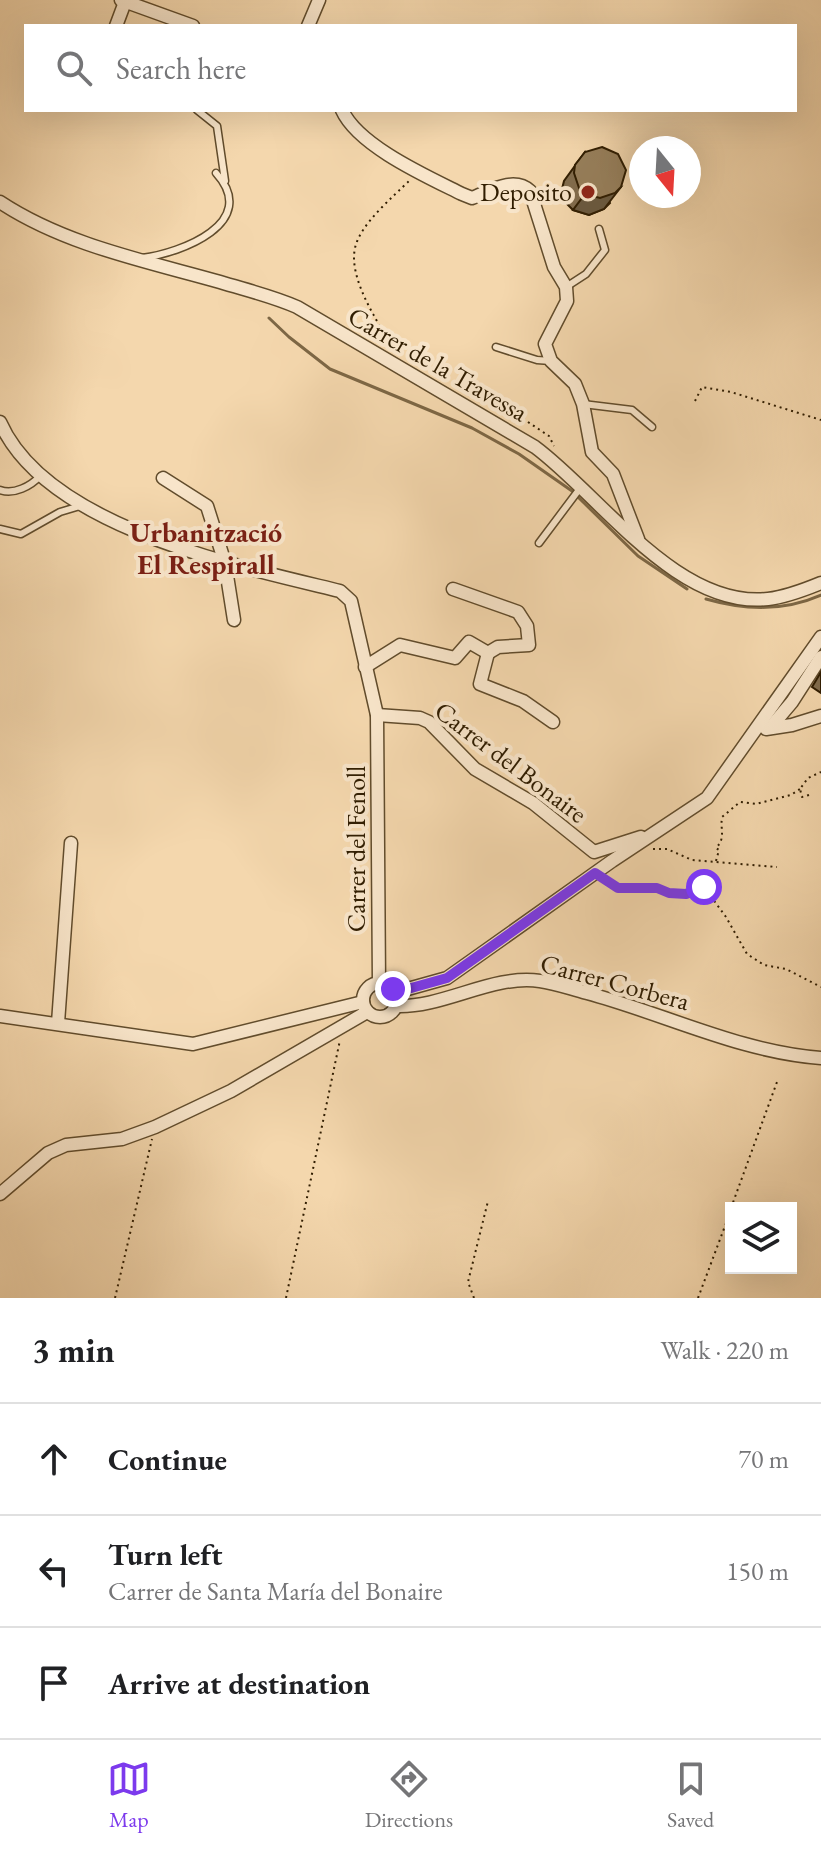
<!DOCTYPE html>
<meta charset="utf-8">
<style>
body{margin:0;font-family:"EB Garamond",serif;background:#f6f6f6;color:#202124}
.controls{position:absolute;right:24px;bottom:24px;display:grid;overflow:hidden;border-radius:0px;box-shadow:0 8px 32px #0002}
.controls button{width:72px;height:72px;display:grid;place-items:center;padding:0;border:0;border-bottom:2px solid #e0e0e0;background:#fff;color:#202124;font:40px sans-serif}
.compass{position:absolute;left:629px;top:136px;width:72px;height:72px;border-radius:50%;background:#fff;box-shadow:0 8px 32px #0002;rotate:162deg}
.stop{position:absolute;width:24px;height:24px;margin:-18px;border:6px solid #7c3aed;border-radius:50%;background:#fff}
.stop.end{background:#7c3aed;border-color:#fff;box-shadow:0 2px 8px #0008}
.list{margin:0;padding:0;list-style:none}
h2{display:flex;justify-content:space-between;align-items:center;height:104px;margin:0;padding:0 32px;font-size:34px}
h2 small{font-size:26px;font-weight:400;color:#757577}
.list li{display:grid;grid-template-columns:52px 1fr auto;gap:24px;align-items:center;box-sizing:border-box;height:112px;padding:0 32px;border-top:2px solid #e0e0e0}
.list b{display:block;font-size:30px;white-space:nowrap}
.list p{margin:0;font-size:26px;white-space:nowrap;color:#757577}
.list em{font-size:26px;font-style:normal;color:#757577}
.icon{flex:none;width:44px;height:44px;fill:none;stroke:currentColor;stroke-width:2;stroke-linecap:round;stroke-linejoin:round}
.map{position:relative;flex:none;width:821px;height:1298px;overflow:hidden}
.search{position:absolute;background:#fff;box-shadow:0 8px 32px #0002;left:24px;right:24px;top:24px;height:88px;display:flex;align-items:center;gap:20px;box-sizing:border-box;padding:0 28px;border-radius:0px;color:#757577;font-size:30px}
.sheet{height:440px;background:#fff}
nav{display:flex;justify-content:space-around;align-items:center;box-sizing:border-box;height:112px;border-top:2px solid #e0e0e0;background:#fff;font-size:22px;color:#757577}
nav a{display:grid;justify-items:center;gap:4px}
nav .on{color:#7c3aed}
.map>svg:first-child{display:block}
</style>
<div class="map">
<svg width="821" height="1298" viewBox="0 0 821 1298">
<rect width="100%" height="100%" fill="#f4d7ad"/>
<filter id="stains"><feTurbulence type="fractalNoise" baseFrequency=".0025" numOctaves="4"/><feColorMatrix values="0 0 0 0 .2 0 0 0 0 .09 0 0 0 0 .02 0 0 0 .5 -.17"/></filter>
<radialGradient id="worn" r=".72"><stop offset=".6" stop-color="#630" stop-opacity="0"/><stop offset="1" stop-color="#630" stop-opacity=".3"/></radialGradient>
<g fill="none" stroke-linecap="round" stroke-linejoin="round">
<g stroke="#7d6745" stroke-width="3">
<polyline points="269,318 289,337 330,369 472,428 519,454 572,491"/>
<polyline points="578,497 638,556 687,589"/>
<path d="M 706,599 C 744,610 785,611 821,595"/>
</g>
<defs>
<g id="lane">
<polyline points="197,110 217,126 225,181"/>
<path d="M 142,258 C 181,253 261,223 216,173"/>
<polyline points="566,287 586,274 605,250 599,229"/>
<polyline points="496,347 537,360 551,361"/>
<polyline points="583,404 632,410 652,427"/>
<path d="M 0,490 C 14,495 31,486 40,476"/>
<polyline points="0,529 21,534 60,512 80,506"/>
<polyline points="539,543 581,487"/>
</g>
<g id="street">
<polyline points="121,0 193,26"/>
<polyline points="116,26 125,2"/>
<polyline points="308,26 319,0"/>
<path d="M 342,110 C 358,146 428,177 462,194 L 472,198 C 490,191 514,176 530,191 L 554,267 L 566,287 L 567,301 L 545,344 L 551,361 L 575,384 L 583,404 L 592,452 L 613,474 L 638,539"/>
<path d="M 0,202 C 65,245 146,261 220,282 C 246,290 272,296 297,307 L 535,447 C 600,495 677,609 768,599 C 786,597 804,590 821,583"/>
<path d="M 0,422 C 46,527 237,566 340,591 L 351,601 L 377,715 L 379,983"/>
<polyline points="163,478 207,506 225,563 234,620"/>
<polyline points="488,653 480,684 523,701 553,722"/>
<polyline points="365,667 400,645 455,658 469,642 488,653 498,647 529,645 527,626 518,612 453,589"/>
<polyline points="377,715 420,718 429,722 475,769 533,803 594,852 641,837"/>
<polyline points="770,728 792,702 821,657"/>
<polyline points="766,729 792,725 821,716"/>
<circle cx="380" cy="1000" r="17"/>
<polyline points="393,989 404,990 447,978 612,861 707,798 821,637"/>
<path d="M 396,1006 C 444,1008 492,974 540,981 C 556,983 571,989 587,993 C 665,1014 740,1052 821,1058"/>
<polyline points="0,1016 193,1044 363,1002"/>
<polyline points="58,1023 71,843"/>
<polyline points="0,1194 48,1153 66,1145 122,1139 155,1127 231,1091 367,1012"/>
</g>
</defs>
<use href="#lane" stroke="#614c2c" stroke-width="9"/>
<use href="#street" stroke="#614c2c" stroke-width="15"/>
<g stroke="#301d01" stroke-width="2" stroke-dasharray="2 4" stroke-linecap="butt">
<path d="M 395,352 C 380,325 348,280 355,248 C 360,224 394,196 410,180"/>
<polyline points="695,401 702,387 731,392 821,420"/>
<polyline points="513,412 549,436 554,446"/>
<polyline points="809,795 802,797 800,789 808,778 821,772"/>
<polyline points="653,849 667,849 692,860 777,867"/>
<path d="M 716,861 L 719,850 L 716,848 C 726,838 720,830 722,817 L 740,802 L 756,804 L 791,795 L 800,789"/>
<polyline points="606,880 618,888 657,888 669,893 686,894 704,887 726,917 747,954 764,965 786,969 821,987"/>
<polyline points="731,1208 777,1082"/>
<polyline points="115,1298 152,1139"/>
<polyline points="286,1298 340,1040"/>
<polyline points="474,1298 468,1282 488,1201"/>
<polyline points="698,1298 731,1210"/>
</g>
<use href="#lane" stroke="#f8e5ca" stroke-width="6"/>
<use href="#street" stroke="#f8e5ca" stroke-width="12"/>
</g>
<g fill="#816c4d" stroke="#301d01" stroke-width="2">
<polygon points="585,152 610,203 604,209 589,215 573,210 567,204 562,189 564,181"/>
<polygon points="821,672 821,693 812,687"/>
</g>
<polygon fill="#69583f" stroke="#301d01" stroke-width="2" points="621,187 604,209 589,215 573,210 585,194"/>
<polygon fill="#967e5a" stroke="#301d01" stroke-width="2" points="602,147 618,154 626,170 621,187 615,193 600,198 585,194 579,188 574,173 575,165 585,152"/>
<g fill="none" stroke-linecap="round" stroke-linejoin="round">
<polyline stroke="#7c3aed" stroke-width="10" points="393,989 404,990 447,978 595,873 618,888 657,888 669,893 686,894 704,887"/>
</g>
<circle fill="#8f2418" stroke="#f8e5ca" stroke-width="3" cx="588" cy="192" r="8"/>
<g text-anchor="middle" stroke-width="8" stroke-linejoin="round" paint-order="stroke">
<g font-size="26" fill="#301d01" stroke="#f8e5ca" text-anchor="end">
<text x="572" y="201">Deposito</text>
</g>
<g font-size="26" fill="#301d01" stroke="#f8e5ca">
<text transform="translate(438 364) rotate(30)" y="9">Carrer de la Travessa</text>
<text transform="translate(511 762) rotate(37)" y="9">Carrer del Bonaire</text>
<text transform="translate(356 849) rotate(-90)" y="9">Carrer del Fenoll</text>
<text transform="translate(615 982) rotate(15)" y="9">Carrer Corbera</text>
</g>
<g font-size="28" font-weight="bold" fill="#7a1f14" stroke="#f8e5ca">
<text x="206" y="542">Urbanització<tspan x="206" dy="32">El Respirall</tspan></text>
</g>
</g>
<rect width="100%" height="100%" filter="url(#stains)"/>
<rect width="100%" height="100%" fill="url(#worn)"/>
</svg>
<div class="controls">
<button><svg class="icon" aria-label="layers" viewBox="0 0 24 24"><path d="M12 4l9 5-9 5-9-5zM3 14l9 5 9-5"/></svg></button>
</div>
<svg class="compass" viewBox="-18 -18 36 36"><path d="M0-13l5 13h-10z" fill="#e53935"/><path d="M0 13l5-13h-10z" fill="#757577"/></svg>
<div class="stop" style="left:704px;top:887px"></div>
<div class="stop end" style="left:393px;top:989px"></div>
<div class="search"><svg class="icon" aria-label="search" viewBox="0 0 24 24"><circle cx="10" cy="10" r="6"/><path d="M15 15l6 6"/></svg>Search here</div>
</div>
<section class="sheet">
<h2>3 min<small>Walk · 220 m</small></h2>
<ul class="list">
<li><svg class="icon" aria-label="ahead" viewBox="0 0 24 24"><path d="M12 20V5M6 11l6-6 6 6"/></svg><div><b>Continue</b></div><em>70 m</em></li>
<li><svg class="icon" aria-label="left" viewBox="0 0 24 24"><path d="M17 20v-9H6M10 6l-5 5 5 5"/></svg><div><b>Turn left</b><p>Carrer de Santa María del Bonaire</p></div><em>150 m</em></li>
<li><svg class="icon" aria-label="arrive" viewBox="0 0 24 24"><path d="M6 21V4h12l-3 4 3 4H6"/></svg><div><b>Arrive at destination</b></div></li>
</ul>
</section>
<nav>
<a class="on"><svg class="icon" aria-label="map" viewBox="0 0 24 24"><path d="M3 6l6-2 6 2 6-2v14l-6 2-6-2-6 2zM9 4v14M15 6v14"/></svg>Map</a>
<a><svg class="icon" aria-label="directions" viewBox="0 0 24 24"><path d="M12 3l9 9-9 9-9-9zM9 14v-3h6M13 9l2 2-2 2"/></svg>Directions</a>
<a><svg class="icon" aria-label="saved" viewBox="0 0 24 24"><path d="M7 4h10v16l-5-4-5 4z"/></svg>Saved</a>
</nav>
